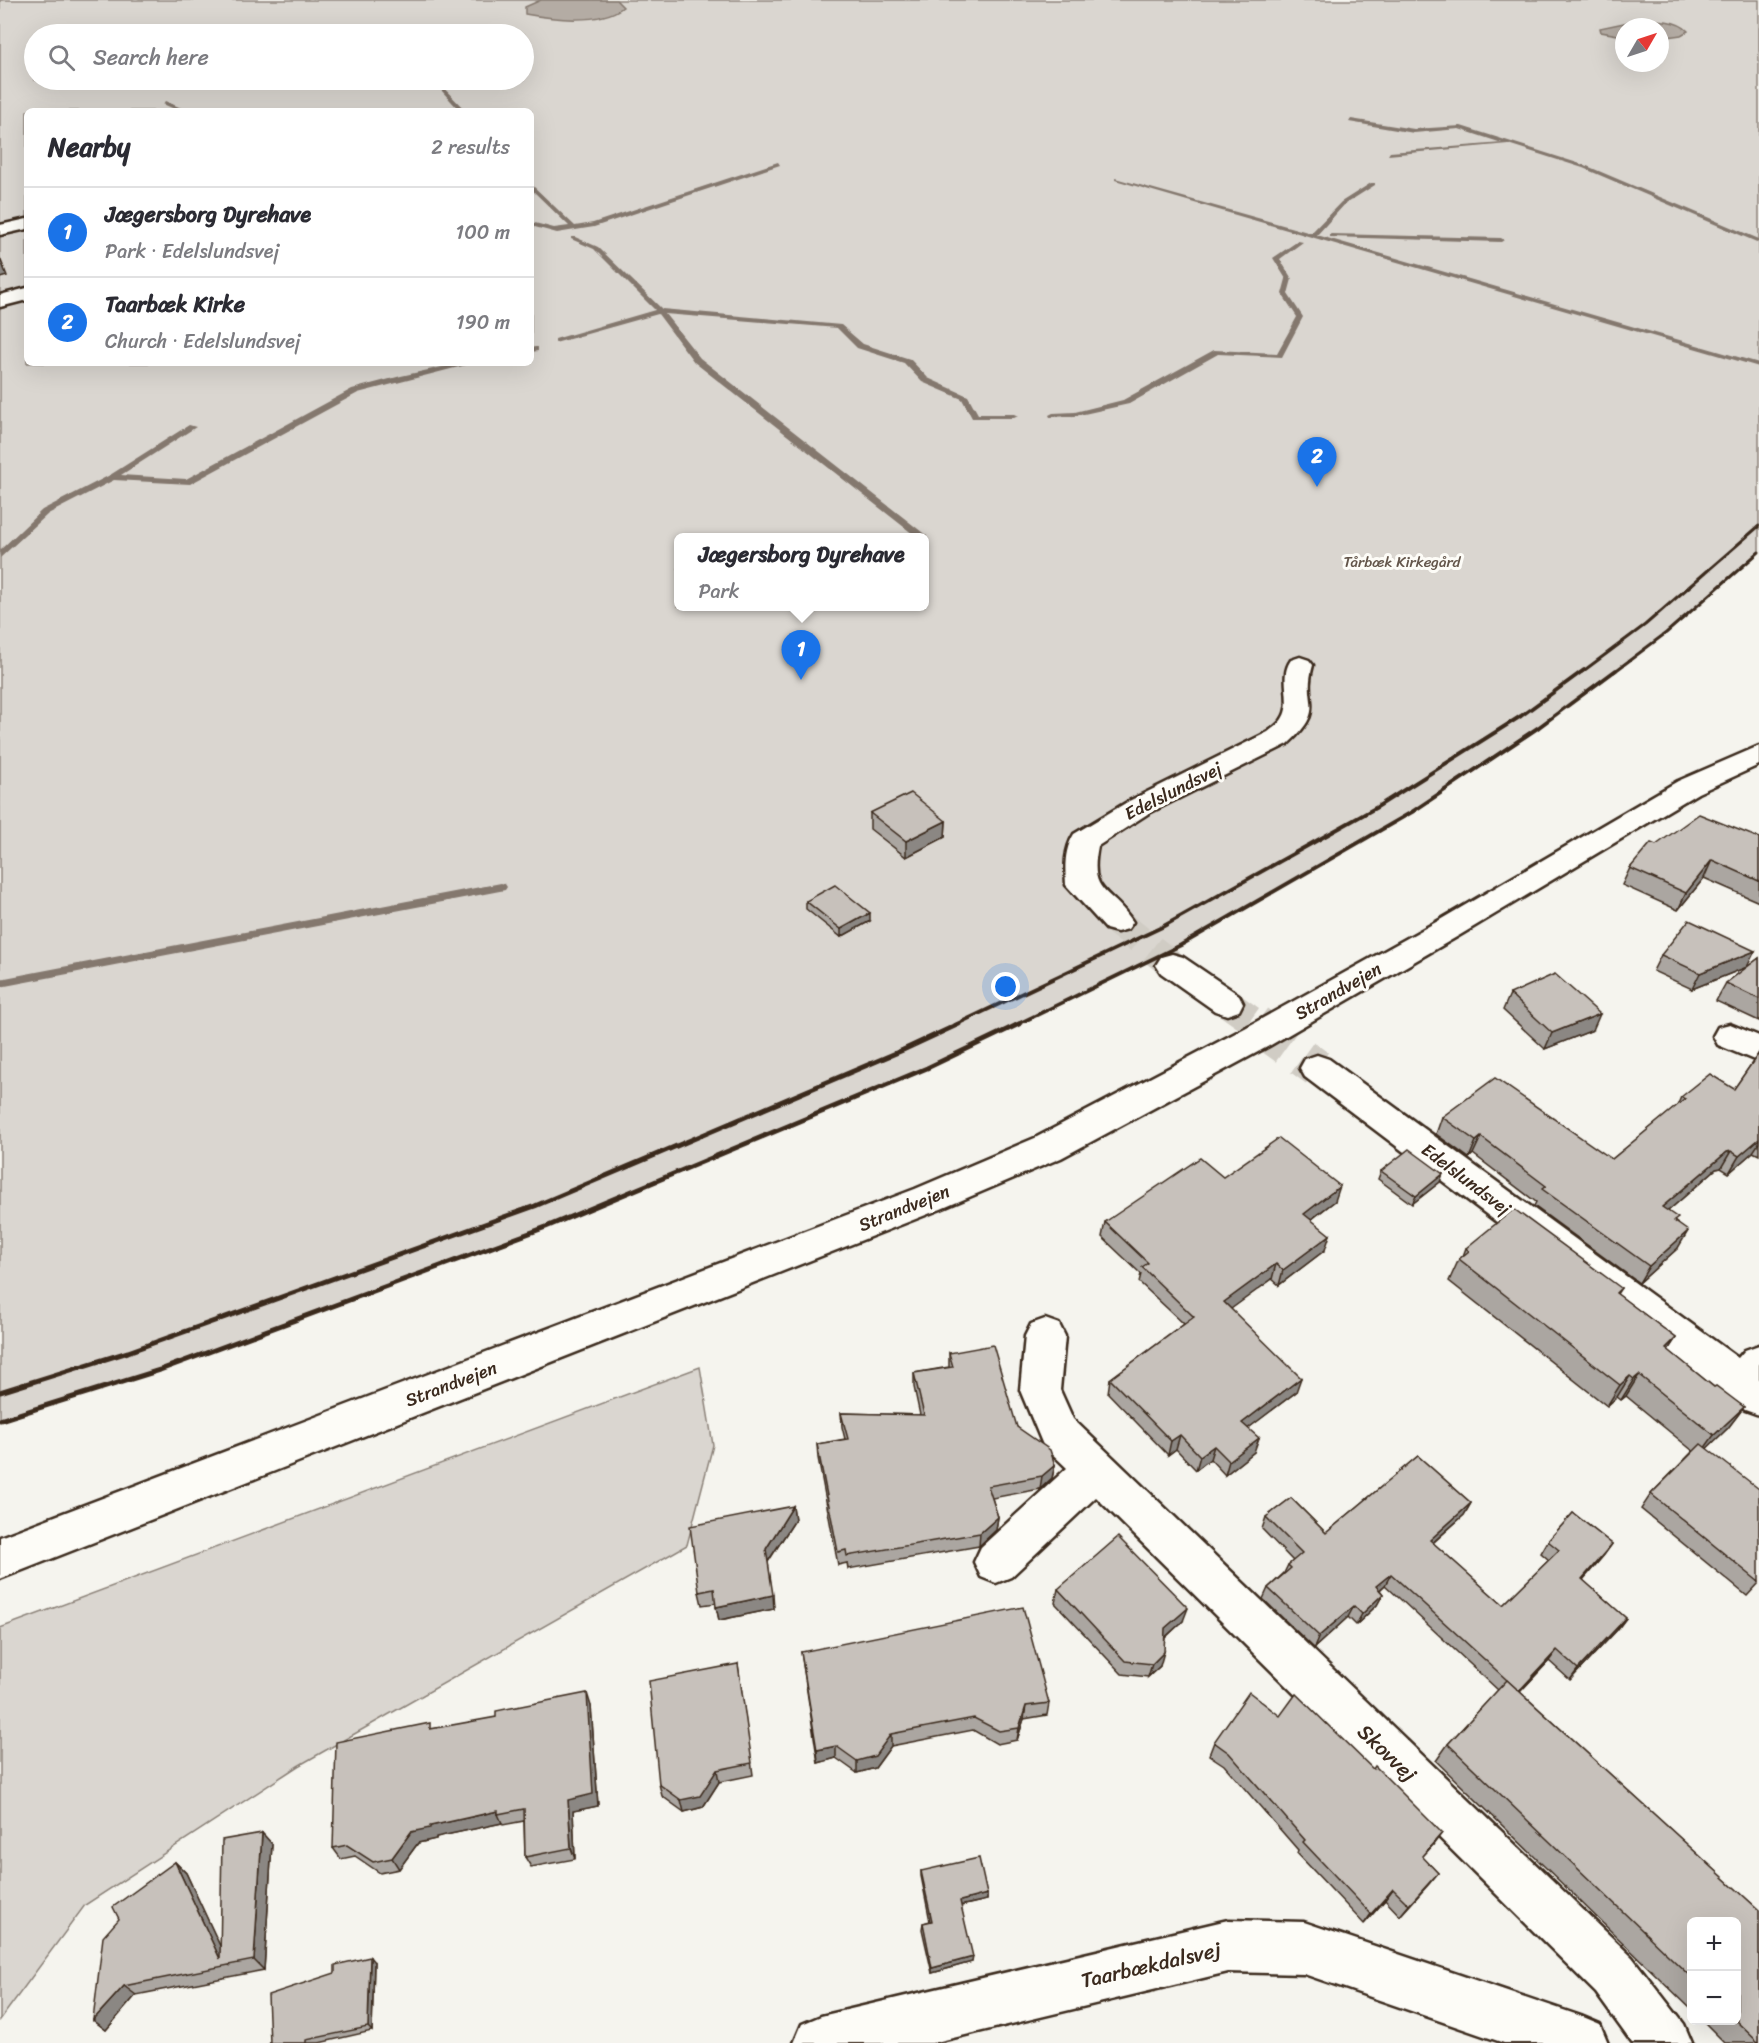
<!DOCTYPE html>
<meta charset="utf-8">
<style>
body{margin:0;font-family:Sriracha,sans-serif;background:#f2f2f3;color:#2b2b33}
.controls{position:absolute;right:18px;bottom:18px;display:grid;overflow:hidden;border-radius:9px;box-shadow:0 6px 24px #0002}
.controls button{width:54px;height:54px;display:grid;place-items:center;padding:0;border:0;border-bottom:2px solid #e1e1e2;background:#fff;color:#2b2b33;font:30px sans-serif}
.compass{position:absolute;left:1615px;top:18px;width:54px;height:54px;border-radius:50%;background:#fff;box-shadow:0 6px 24px #0002;rotate:51deg}
.you{position:absolute;left:1006px;top:987px;width:21px;height:21px;margin:-15px;border:4px solid #fff;border-radius:50%;background:#1a73e8;box-shadow:0 0 0 9px #1a73e833}
.badge{display:grid;place-items:center;width:39px;height:39px;border-radius:50%;background:#1a73e8;color:#fff;font-size:20px;font-weight:700}
.pin{position:absolute;translate:-50% -50px;filter:drop-shadow(0 2px 3px #0008)}
.pin::after{content:'';position:absolute;top:32px;width:21px;height:18px;background:inherit;clip-path:polygon(0 0,100% 0,50% 100%)}
.popup{position:absolute;left:674px;top:533px;width:255px;height:78px;box-sizing:border-box;display:grid;place-content:center;border-radius:9px;background:#fff;filter:drop-shadow(0 2px 4px #0005);font-size:20px;white-space:nowrap;color:#7c7c81}
.popup b{font-size:22px;color:#2b2b33}
.popup::after{content:'';position:absolute;left:50%;top:100%;margin-left:-12px;border:12px solid transparent;border-top-color:#fff}
.list{margin:0;padding:0;list-style:none}
h2{display:flex;justify-content:space-between;align-items:center;height:78px;margin:0;padding:0 24px;font-size:26px}
h2 small{font-size:20px;font-weight:400;color:#7c7c81}
.list li{display:grid;grid-template-columns:39px 1fr auto;gap:18px;align-items:center;box-sizing:border-box;height:90px;padding:0 24px;border-top:2px solid #e1e1e2}
.list b{display:block;font-size:22px;white-space:nowrap}
.list p{margin:0;font-size:20px;white-space:nowrap;color:#7c7c81}
.list em{font-size:20px;font-style:normal;color:#7c7c81}
.icon{flex:none;width:33px;height:33px;fill:none;stroke:currentColor;stroke-width:2;stroke-linecap:round;stroke-linejoin:round}
.map{position:relative;flex:none;width:1759px;height:2043px;overflow:hidden}
.search{position:absolute;background:#fff;box-shadow:0 6px 24px #0002;left:24px;top:24px;width:510px;height:66px;display:flex;align-items:center;gap:15px;box-sizing:border-box;padding:0 21px;border-radius:33px;color:#7c7c81;font-size:22px}
.panel{position:absolute;background:#fff;box-shadow:0 6px 24px #0002;left:24px;top:108px;width:510px;height:258px;border-radius:9px}
.map>svg:first-child{display:block}
</style>
<div class="map">
<svg width="1759" height="2043" viewBox="0 0 1759 2043">
<rect width="100%" height="100%" fill="#f5f4ee"/>
<filter id="ink" filterUnits="userSpaceOnUse"><feTurbulence type="fractalNoise" baseFrequency=".0167" numOctaves="2"/><feDisplacementMap in="SourceGraphic" scale="12" xChannelSelector="R" yChannelSelector="G"/><feConvolveMatrix kernelMatrix="1 2 1 2 8 2 1 2 1" color-interpolation-filters="sRGB"/></filter>
<g filter="url(#ink)">
<g fill="#dad6d0" stroke="#8a8077" stroke-width="1.5" fill-rule="evenodd">
<path d="M 0,0 L 1759,0 L 1759,552 L 1666,633 L 1539,727 L 1412,812 L 1181,945 L 927,1068 L 546,1227 L 160,1370 L 0,1420 ZM 1624,27 L 1660,27 L 1660,63 L 1624,63 ZM 34,34 L 524,34 L 524,80 L 34,80 ZM 27,111 L 531,111 L 531,363 L 27,363 ZM 678,538 L 924,538 L 924,606 L 678,606 Z"/>
<polygon points="700,1367 713,1445 687,1545 298,1766 85,1905 0,2020 0,1628"/>
</g>
<g fill="#b4aca4" stroke="#84786e" stroke-width="1.5">
<path d="M 541,0 L 616,0 L 623,7 C 601,25 552,19 525,14 L 525,7 Z"/>
<path d="M 1638,20 C 1655,20 1676,19 1688,31 L 1681,35 L 1660,38 L 1660,27 L 1624,27 L 1624,36 L 1601,32 L 1600,28 Z"/>
</g>
<g fill="none" stroke-linecap="round" stroke-linejoin="round">
<g fill="#84786e" fill-rule="evenodd">
<polygon points="432,80 436,80 466,111 460,111"/>
<polygon points="165,101 186,110 187,111 179,111 163,104"/>
<polygon points="1351,119 1414,129 1461,126 1587,166 1759,239 1759,243 1583,168 1508,144 1388,155 1390,152 1502,143 1459,129 1414,133 1349,122"/>
<polygon points="778,162 780,165 594,227 557,233 531,226 531,222 554,228 569,226 531,189 531,184 575,226 593,223"/>
<polygon points="1115,178 1311,233 1341,202 1371,183 1375,183 1375,185 1345,204 1317,235 1759,363 1759,367 1115,180"/>
<polygon points="1331,234 1501,238 1504,240 1501,242 1329,237 1329,235"/>
<polygon points="571,237 575,237 598,247 662,309 841,325 863,344 910,359 928,378 968,396 978,414 1014,414 1018,416 1014,418 972,418 962,399 922,382 904,363 857,348 837,328 665,314 700,358 927,536 927,540 924,541 924,538 918,538 694,362 658,314 555,343 555,339 655,310 594,249 571,239"/>
<polygon points="1298,241 1303,242 1280,259 1292,279 1288,294 1303,317 1282,357 1218,354 1129,404 1075,416 1050,417 1049,415 1053,413 1075,412 1123,400 1214,350 1277,353 1297,317 1282,294 1286,279 1273,258"/>
<polygon points="535,347 538,347 538,351 531,352 531,348"/>
<polygon points="460,363 474,363 358,393 190,484 114,480 48,514 0,558 0,550 42,510 110,475 189,425 196,427 121,475 186,479 352,389 401,376"/>
<polygon points="501,883 505,884 507,887 505,890 0,987 0,979"/>
</g>
<g stroke="#d0ccc4" stroke-width="29" stroke-dasharray="29 15" stroke-linecap="butt">
<polyline points="1117,922 1172,965"/>
<polyline points="1227,1003 1258,1025"/>
</g>
<polyline stroke="#d0ccc4" stroke-width="38" stroke-dasharray="38 19" stroke-linecap="butt" points="1256,1024 1317,1068"/>
<defs>
<g id="minor">
<polygon points="27,219 27,229 0,235 0,225"/>
<polygon points="27,288 27,300 0,307 0,295"/>
<path d="M 1300,657 L 1309,660 L 1313,665 C 1301,705 1329,706 1288,744 L 1149,813 L 1098,846 C 1088,896 1111,887 1133,922 L 1128,929 L 1117,932 L 1106,929 L 1066,885 C 1065,867 1064,850 1074,834 L 1129,801 L 1268,732 C 1273,728 1279,724 1282,719 C 1294,701 1278,678 1291,660 Z"/>
<polygon points="1172,954 1183,957 1239,995 1243,1003 1239,1011 1227,1015 1215,1011 1161,973 1156,965 1161,957"/>
<polygon points="1730,1024 1759,1036 1759,1062 1718,1045 1713,1036 1718,1027"/>
<polygon points="1317,1055 1329,1059 1738,1358 1745,1350 1759,1345 1759,1415 1745,1410 1305,1077 1300,1068 1305,1059"/>
<polygon points="1045,1319 1059,1324 1065,1336 1060,1390 1073,1419 1632,1957 1684,2024 1692,2043 1632,2043 1596,1993 1096,1497 1011,1577 996,1583 981,1577 974,1562 981,1547 1067,1468 1043,1445 1020,1390 1025,1336 1031,1324"/>
<polygon points="1228,1920 1304,1922 1581,2016 1600,2024 1608,2043 1504,2043 1304,1974 1228,1972 932,2043 794,2043 802,2024 821,2016"/>
</g>
<polygon id="major" points="1759,746 1759,765 1698,793 1460,935 1269,1046 1061,1158 941,1209 0,1579 0,1537 915,1189 1035,1138 1245,1028 1438,921 1678,781"/>
</defs>
<use href="#minor" stroke="#3b2a1e" stroke-width="5"/>
<use href="#major" stroke="#3b2a1e" stroke-width="5"/>
<use href="#minor" fill="#fdfcf7" fill-rule="evenodd"/>
<use href="#major" fill="#fdfcf7" fill-rule="evenodd"/>
<g stroke="#3b2a1e" stroke-width="3">
<polyline points="1582,672 1645,625 1759,526"/>
<polyline points="1614,672 1666,633 1759,552"/>
</g>
<g stroke="#3b2a1e" stroke-width="4">
<polyline points="955,1025 1162,927 1377,807 1521,716 1584,670"/>
<polyline points="1016,1025 1181,945 1412,812 1539,727 1616,670"/>
</g>
<g stroke="#3b2a1e" stroke-width="5">
<polyline points="0,1392 128,1352 535,1206 903,1050 959,1024"/>
<polyline points="0,1420 160,1370 546,1227 927,1068 1019,1024"/>
</g>
</g>
<g fill="#aba6a1" stroke="#3b2a1e" stroke-width="1.5">
<polygon points="870,813 946,821 945,837 906,857 870,829"/>
<polygon points="1759,838 1759,902 1704,878 1678,910 1622,885 1630,868 1656,845"/>
<polygon points="806,901 870,921 841,937 806,909"/>
<polygon points="1661,955 1747,967 1692,989 1653,971"/>
<polygon points="1759,958 1759,1021 1716,1001 1726,983"/>
<polygon points="1510,994 1593,1030 1545,1049 1503,1010"/>
<polygon points="1759,1053 1759,1155 1753,1152 1729,1173 1721,1168 1716,1169 1668,1211 1675,1222 1678,1248 1639,1283 1534,1206 1536,1202 1473,1154 1469,1158 1436,1134 1442,1117 1612,1159 1677,1106 1681,1097 1734,1089"/>
<polygon points="1381,1171 1440,1182 1412,1204 1378,1179"/>
<polygon points="1223,1177 1335,1201 1311,1220 1325,1250 1279,1285 1272,1279 1230,1309 1296,1392 1248,1428 1254,1452 1225,1475 1210,1459 1196,1470 1176,1449 1168,1455 1108,1393 1110,1379 1184,1324 1139,1282 1141,1274 1102,1237 1105,1222"/>
<polygon points="1466,1248 1621,1288 1617,1294 1676,1338 1668,1350 1714,1387 1744,1407 1728,1428 1707,1448 1759,1583 1747,1596 1641,1509 1651,1494 1693,1451 1626,1396 1621,1400 1617,1397 1607,1406 1449,1281 1459,1259 1463,1256"/>
<polygon points="949,1353 1017,1427 1055,1465 1052,1478 1040,1489 992,1498 998,1517 996,1530 979,1546 848,1569 847,1563 838,1565 818,1458 817,1444 845,1439 842,1427 841,1413 920,1415 914,1387 914,1373 949,1367"/>
<polygon points="1418,1456 1471,1503 1464,1515 1433,1543 1503,1605 1549,1560 1541,1553 1548,1541 1573,1513 1612,1544 1604,1555 1583,1580 1626,1618 1617,1630 1570,1680 1549,1661 1520,1692 1759,1910 1759,2043 1725,2043 1702,2020 1737,2020 1737,1922 1692,1922 1692,2010 1436,1761 1448,1744 1498,1690 1385,1585 1380,1590 1383,1594 1377,1605 1356,1625 1348,1617 1314,1648 1263,1599 1268,1588 1284,1573 1288,1565 1293,1561 1262,1529 1266,1517 1291,1498 1326,1533"/>
<polygon points="793,1506 795,1520 768,1562 774,1609 719,1620 716,1603 702,1605 699,1592"/>
<polygon points="1058,1589 1183,1621 1165,1638 1160,1666 1148,1677 1122,1674 1055,1603"/>
<polygon points="801,1652 1049,1703 1047,1715 1024,1719 1017,1740 997,1744 973,1730 891,1746 875,1768 857,1773 836,1758 818,1763 803,1665"/>
<polygon points="738,1664 753,1775 719,1782 703,1807 684,1812 662,1796 659,1784"/>
<polygon points="591,1706 598,1806 573,1811 575,1859 531,1867 525,1857 524,1821 503,1825 502,1823 436,1837 436,1839 418,1843 399,1869 380,1873 355,1856 341,1859 333,1848 433,1729"/>
<polygon points="1214,1742 1433,1845 1422,1857 1438,1873 1400,1916 1385,1900 1364,1924 1297,1853 1298,1850 1224,1765 1209,1755"/>
<polygon points="262,1833 272,1844 264,1970 136,1995 106,2030 93,2020 175,1862 186,1873 220,1947"/>
<polygon points="921,1871 987,1894 987,1900 961,1906 972,1962 932,1973 922,1929 923,1923 930,1921 921,1876"/>
<polygon points="374,1962 372,2031 319,2043 270,2043"/>
</g>
<g fill="#8b8783" stroke="#3b2a1e" stroke-width="1.5">
<polygon points="0,258 7,276 0,278"/>
<polygon points="946,821 945,837 906,857 906,841"/>
<polygon points="1712,860 1704,878 1678,910 1686,893"/>
<polygon points="870,913 870,921 841,937 841,929"/>
<polygon points="1755,951 1747,967 1692,989 1700,973"/>
<polygon points="1600,1014 1593,1030 1545,1049 1552,1033"/>
<polygon points="1481,1137 1473,1154 1469,1158 1476,1141"/>
<polygon points="1759,1139 1759,1143 1753,1152 1729,1173 1739,1156"/>
<polygon points="1731,1151 1721,1168 1716,1169 1653,1224 1662,1207 1727,1152"/>
<polygon points="1443,1174 1440,1182 1412,1204 1416,1196"/>
<polygon points="1340,1186 1335,1201 1299,1228 1304,1214"/>
<polygon points="1688,1231 1678,1248 1639,1283 1649,1266"/>
<polygon points="1330,1235 1325,1250 1279,1285 1283,1270"/>
<polygon points="1276,1264 1272,1279 1220,1317 1224,1302"/>
<polygon points="1676,1338 1662,1359 1666,1348"/>
<polygon points="1639,1375 1626,1396 1621,1400 1634,1379"/>
<polygon points="1630,1376 1617,1397 1607,1406 1620,1385"/>
<polygon points="1301,1378 1296,1392 1238,1436 1242,1423"/>
<polygon points="1744,1407 1728,1428 1699,1456 1714,1435"/>
<polygon points="1180,1435 1176,1449 1168,1455 1171,1441"/>
<polygon points="1259,1438 1254,1452 1225,1475 1229,1461"/>
<polygon points="1214,1446 1210,1459 1196,1470 1200,1456"/>
<polygon points="1055,1465 1052,1478 1040,1489 1042,1476"/>
<polygon points="1471,1503 1464,1515 1423,1551 1430,1540"/>
<polygon points="793,1506 795,1520 767,1563 766,1549"/>
<polygon points="998,1517 996,1530 979,1546 980,1533"/>
<polygon points="1612,1544 1604,1555 1573,1591 1582,1579"/>
<polygon points="1391,1574 1385,1585 1370,1598 1376,1586"/>
<polygon points="1383,1594 1377,1605 1356,1625 1362,1614"/>
<polygon points="773,1595 774,1609 719,1620 716,1607"/>
<polygon points="1354,1606 1348,1617 1314,1648 1319,1636"/>
<polygon points="1188,1608 1183,1621 1161,1641 1165,1628"/>
<polygon points="1626,1618 1617,1630 1570,1680 1578,1669"/>
<polygon points="1557,1650 1549,1661 1511,1701 1519,1691"/>
<polygon points="1164,1652 1160,1666 1148,1677 1152,1664"/>
<polygon points="587,1693 591,1706 598,1806 573,1811 575,1859 571,1848 568,1800"/>
<polygon points="1026,1706 1024,1719 1017,1740 1019,1728"/>
<polygon points="891,1734 891,1746 875,1768 857,1773 857,1761"/>
<polygon points="836,1746 836,1758 818,1763 817,1750"/>
<polygon points="717,1770 719,1782 703,1807 684,1812 681,1800"/>
<polygon points="498,1811 498,1814 502,1823 436,1837 436,1839 418,1843 399,1869 392,1858 411,1832 430,1826"/>
<polygon points="262,1833 272,1844 264,1970 254,1960"/>
<polygon points="1442,1833 1433,1845 1413,1867 1422,1856"/>
<polygon points="175,1862 186,1873 229,1965 220,1959"/>
<polygon points="1438,1873 1429,1884 1400,1916 1409,1905"/>
<polygon points="1393,1889 1385,1900 1364,1924 1371,1914"/>
<polygon points="987,1894 987,1900 959,1906 960,1901"/>
<polygon points="370,1957 374,1962 372,2031 368,2027"/>
<polygon points="973,1957 972,1962 932,1973 932,1968"/>
<polygon points="124,1986 136,1995 106,2030 93,2020"/>
</g>
<g fill="#c7c1bb" stroke="#3b2a1e" stroke-width="1.5">
<polygon points="911,793 946,821 906,841 870,813"/>
<polygon points="1699,814 1759,838 1759,881 1712,860 1686,893 1630,868 1651,843 1656,845"/>
<polygon points="835,885 870,913 841,929 806,901"/>
<polygon points="1689,920 1755,951 1700,973 1661,955"/>
<polygon points="1759,958 1759,999 1726,983"/>
<polygon points="1555,974 1600,1014 1552,1033 1510,994"/>
<polygon points="1759,1053 1759,1139 1739,1156 1731,1151 1727,1152 1662,1207 1678,1218 1674,1221 1688,1231 1649,1266 1542,1189 1546,1186 1481,1137 1476,1141 1442,1117 1495,1078 1612,1159 1685,1099 1681,1097 1710,1074 1734,1089"/>
<polygon points="1279,1138 1340,1186 1304,1214 1330,1235 1283,1270 1276,1264 1224,1302 1301,1378 1242,1423 1259,1438 1229,1461 1214,1446 1200,1456 1180,1435 1171,1441 1110,1379 1194,1317 1142,1267 1148,1263 1105,1222 1200,1158 1223,1177"/>
<polygon points="1409,1149 1443,1174 1416,1196 1381,1171"/>
<polygon points="1514,1209 1621,1288 1616,1293 1676,1338 1666,1348 1714,1387 1716,1386 1744,1407 1714,1435 1639,1375 1634,1379 1630,1376 1620,1385 1459,1259 1469,1251 1466,1248"/>
<polygon points="993,1345 1017,1427 1050,1450 1055,1465 1042,1476 988,1486 998,1517 980,1533 847,1556 846,1550 838,1552 817,1444 848,1439 841,1413 924,1415 914,1373 953,1367 949,1353"/>
<polygon points="1701,1444 1759,1489 1759,1582 1651,1494"/>
<polygon points="1418,1456 1471,1503 1430,1540 1503,1605 1559,1550 1548,1541 1573,1513 1612,1544 1582,1579 1626,1618 1578,1669 1557,1650 1519,1691 1391,1574 1376,1586 1383,1594 1362,1614 1354,1606 1319,1636 1268,1588 1291,1568 1288,1565 1302,1553 1266,1517 1291,1498 1326,1533"/>
<polygon points="793,1506 766,1549 773,1595 716,1607 714,1589 699,1592 690,1526"/>
<polygon points="1118,1537 1188,1608 1165,1628 1164,1652 1152,1664 1125,1661 1058,1589"/>
<polygon points="1023,1607 1049,1703 1026,1706 1019,1728 999,1731 974,1718 891,1734 875,1756 857,1761 836,1746 817,1750 801,1652"/>
<polygon points="738,1664 752,1763 717,1770 700,1796 681,1800 659,1784 649,1681"/>
<polygon points="1507,1680 1759,1910 1759,2043 1735,2020 1737,2020 1737,1922 1692,1922 1692,1978 1448,1744"/>
<polygon points="1249,1692 1280,1716 1296,1694 1373,1769 1375,1766 1442,1833 1422,1856 1438,1873 1409,1905 1393,1889 1371,1914 1303,1842 1305,1840 1229,1753 1214,1742"/>
<polygon points="587,1693 593,1794 568,1800 571,1848 525,1857 524,1809 498,1814 498,1811 430,1826 430,1828 411,1832 392,1858 373,1862 347,1845 333,1848 336,1742 430,1723 430,1729 496,1717 496,1711"/>
<polygon points="262,1833 254,1960 124,1986 93,2020 103,1937 119,1919 113,1907 175,1862 220,1959 222,1840"/>
<polygon points="979,1858 987,1894 960,1901 973,1957 932,1968 923,1923 932,1921 921,1871"/>
<polygon points="370,1957 368,2027 306,2040 306,2043 270,2043 268,1995 335,1973 335,1965"/>
</g>
</g>
<g text-anchor="middle" stroke-width="6" stroke-linejoin="round" paint-order="stroke">
<g font-size="15" fill="#63554a" stroke="#fdfcf7">
<text x="1402" y="567">Tårbæk Kirkegård</text>
</g>
<g font-size="18" fill="#3b2a1e" stroke="#fdfcf7">
<text transform="translate(1173 791) rotate(-27)" y="6">Edelslundsvej</text>
<text transform="translate(1338 991) rotate(-30)" y="6">Strandvejen</text>
<text transform="translate(1466 1179) rotate(37)" y="6">Edelslundsvej</text>
<text transform="translate(904 1208) rotate(-22)" y="6">Strandvejen</text>
<text transform="translate(451 1384) rotate(-21)" y="6">Strandvejen</text>
</g>
<g font-size="21" fill="#3b2a1e" stroke="#fdfcf7">
<text transform="translate(1387 1753) rotate(44)" y="7">Skovvej</text>
<text transform="translate(1151 1965) rotate(-13)" y="7">Taarbækdalsvej</text>
</g>
</g>
</svg>
<div class="controls">
<button>+</button>
<button>−</button>
</div>
<svg class="compass" viewBox="-18 -18 36 36"><path d="M0-13l5 13h-10z" fill="#e53935"/><path d="M0 13l5-13h-10z" fill="#7c7c81"/></svg>
<div class="you"></div>
<div class="pin badge" style="left:801px;top:680px">1</div>
<div class="popup"><b>Jægersborg Dyrehave</b>Park</div>
<div class="pin badge" style="left:1317px;top:487px">2</div>
<div class="search"><svg class="icon" aria-label="search" viewBox="0 0 24 24"><circle cx="10" cy="10" r="6"/><path d="M15 15l6 6"/></svg>Search here</div>
<section class="panel">
<h2>Nearby<small>2 results</small></h2>
<ul class="list">
<li><span class="badge">1</span><div><b>Jægersborg Dyrehave</b><p>Park · Edelslundsvej</p></div><em>100 m</em></li>
<li><span class="badge">2</span><div><b>Taarbæk Kirke</b><p>Church · Edelslundsvej</p></div><em>190 m</em></li>
</ul>
</section>
</div>
